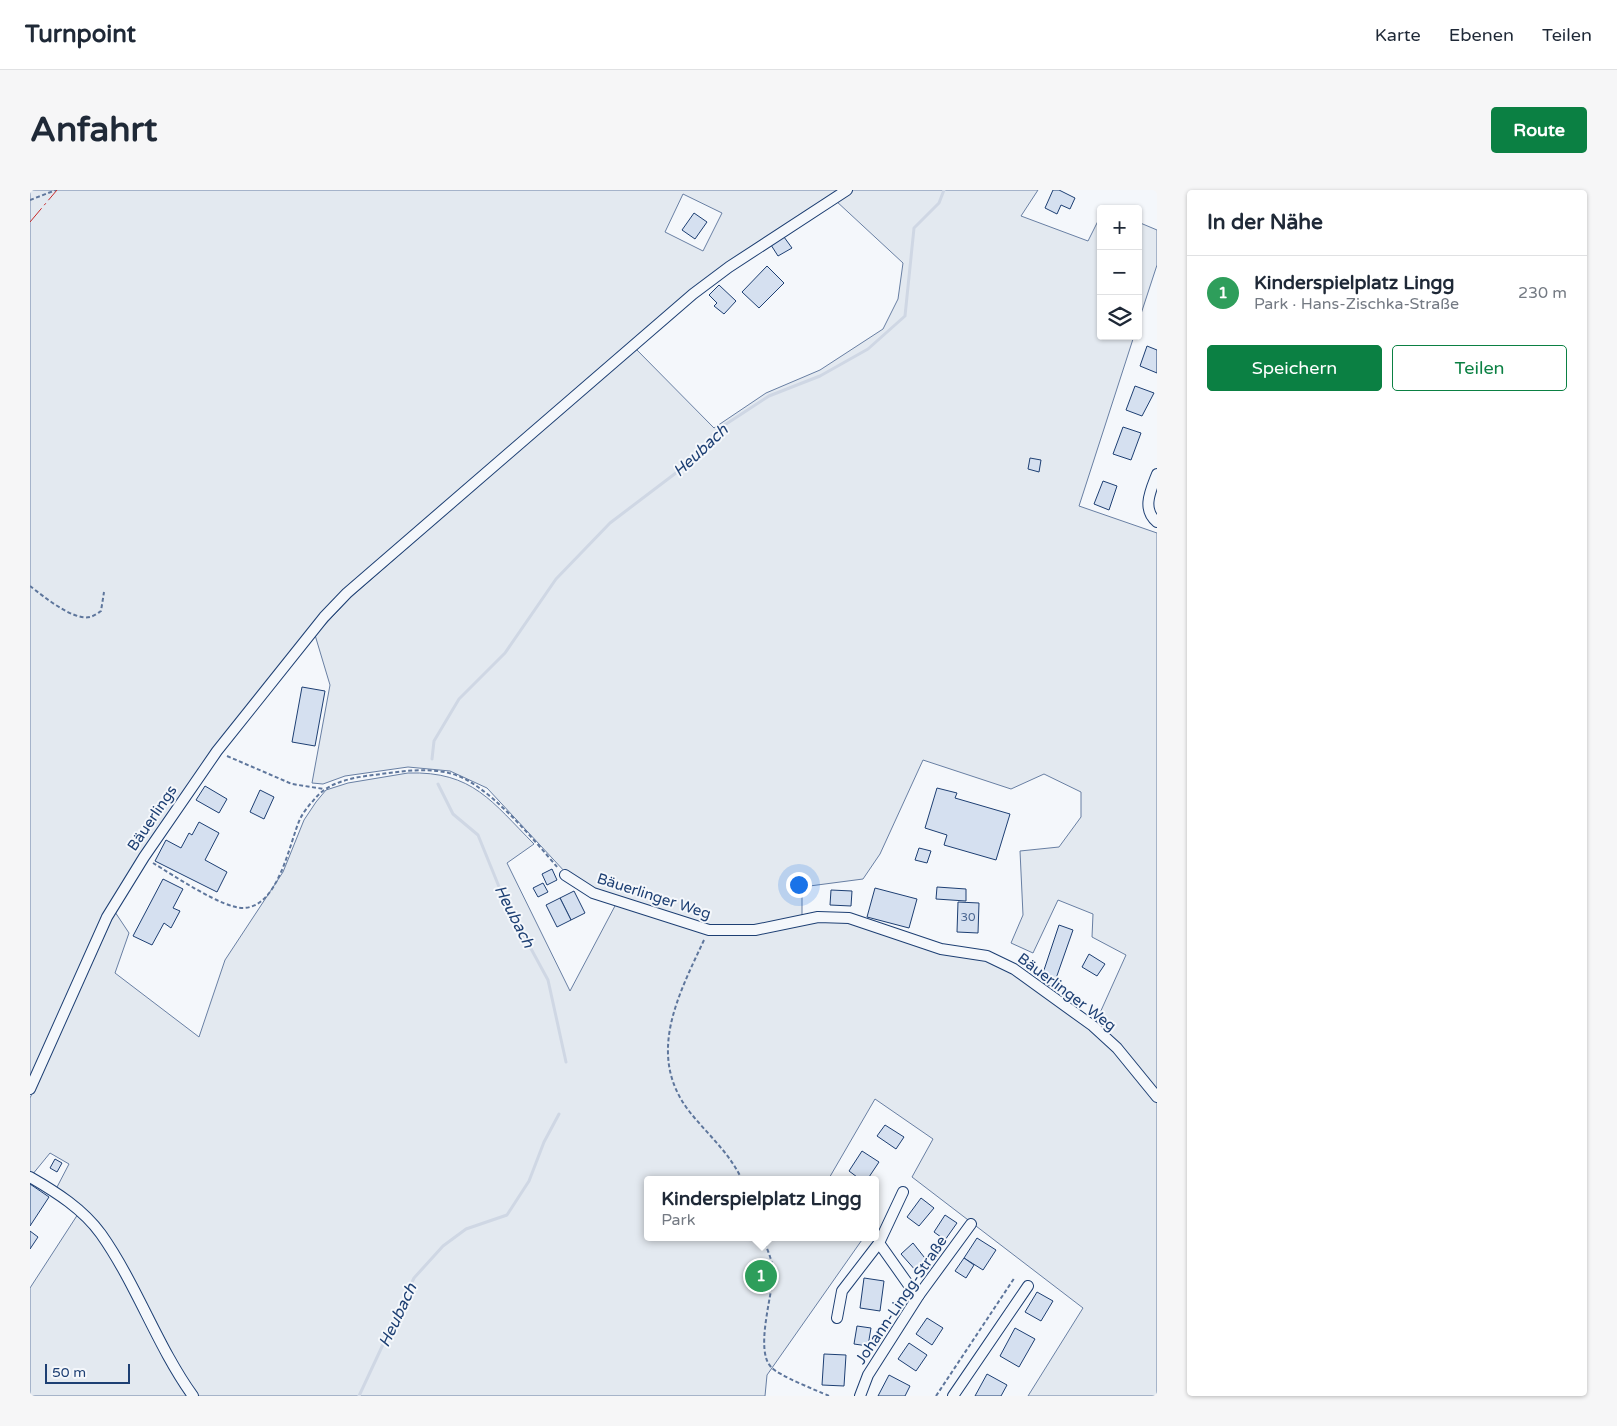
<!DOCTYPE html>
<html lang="de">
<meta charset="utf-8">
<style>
body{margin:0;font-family:"Varela Round",sans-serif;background:#f6f6f7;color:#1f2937}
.controls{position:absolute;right:15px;top:15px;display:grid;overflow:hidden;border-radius:5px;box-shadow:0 1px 4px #0004}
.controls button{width:45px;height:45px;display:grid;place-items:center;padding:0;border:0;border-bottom:1px solid #e0e1e3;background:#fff;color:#1f2937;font:25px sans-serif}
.scale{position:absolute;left:15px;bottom:12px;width:85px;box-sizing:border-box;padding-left:5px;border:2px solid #1d3f73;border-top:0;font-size:14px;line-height:18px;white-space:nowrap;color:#1d3f73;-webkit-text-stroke:4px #f4f7fb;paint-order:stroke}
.you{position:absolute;left:768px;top:694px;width:18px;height:18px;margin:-12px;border:4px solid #fff;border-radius:50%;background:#1a73e8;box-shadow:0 0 0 8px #1a73e833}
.badge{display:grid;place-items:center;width:32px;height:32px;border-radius:50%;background:#0b8043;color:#fff;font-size:16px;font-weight:700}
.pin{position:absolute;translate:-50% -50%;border:2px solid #fff;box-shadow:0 1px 5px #0006}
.popup{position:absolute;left:614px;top:986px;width:235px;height:65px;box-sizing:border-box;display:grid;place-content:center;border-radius:5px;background:#fff;filter:drop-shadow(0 1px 4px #0005);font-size:16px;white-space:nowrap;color:#747a83}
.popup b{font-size:19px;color:#1f2937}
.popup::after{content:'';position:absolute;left:50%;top:100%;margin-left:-10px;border:10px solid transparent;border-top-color:#fff}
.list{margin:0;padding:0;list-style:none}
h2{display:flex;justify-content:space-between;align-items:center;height:65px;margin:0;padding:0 20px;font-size:21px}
h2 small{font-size:16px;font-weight:400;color:#747a83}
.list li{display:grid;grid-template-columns:32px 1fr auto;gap:15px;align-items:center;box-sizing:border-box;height:75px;padding:0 20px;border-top:1px solid #e0e1e3}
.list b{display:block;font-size:19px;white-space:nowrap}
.list p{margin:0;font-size:16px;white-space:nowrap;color:#747a83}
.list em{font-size:16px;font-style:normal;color:#747a83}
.actions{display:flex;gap:10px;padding:15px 20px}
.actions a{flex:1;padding:11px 0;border:1px solid #0b8043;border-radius:5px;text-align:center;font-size:18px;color:#0b8043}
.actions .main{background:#0b8043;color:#fff}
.icon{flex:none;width:28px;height:28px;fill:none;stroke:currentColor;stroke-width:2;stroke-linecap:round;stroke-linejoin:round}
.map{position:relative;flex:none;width:1127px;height:1206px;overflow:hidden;border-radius:5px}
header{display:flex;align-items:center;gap:30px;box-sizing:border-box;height:70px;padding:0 25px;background:#fff;border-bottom:1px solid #e0e1e3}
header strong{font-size:24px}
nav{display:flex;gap:28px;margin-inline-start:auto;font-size:18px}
.intro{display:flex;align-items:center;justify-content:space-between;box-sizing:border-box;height:120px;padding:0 30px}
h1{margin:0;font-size:35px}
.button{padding:12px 22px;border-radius:5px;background:#0b8043;color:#fff;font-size:18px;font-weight:700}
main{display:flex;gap:30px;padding:0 30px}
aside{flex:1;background:#fff;border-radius:5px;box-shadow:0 1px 4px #0004}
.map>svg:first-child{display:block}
</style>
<header>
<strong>Turnpoint</strong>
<nav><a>Karte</a><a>Ebenen</a><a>Teilen</a></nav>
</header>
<div class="intro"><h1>Anfahrt</h1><a class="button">Route</a></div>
<main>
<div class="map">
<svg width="1127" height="1206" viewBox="0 0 1127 1206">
<rect width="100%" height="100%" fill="#f4f7fb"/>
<g fill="#e3e9f0" stroke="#687fa3" fill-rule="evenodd">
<path d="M 0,0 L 813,0 L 698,75 L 314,400 L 111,664 L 0,891 ZM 653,4 L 692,23 L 673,61 L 635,42 Z"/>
<polygon points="820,0 1008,0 991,26 1058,51 1071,25 1071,146 1104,146 1049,316 1127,343 1127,903 1065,834 1096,765 1062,747 1063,724 1028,710 1003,763 981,753 993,725 990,661 1029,657 1051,627 1051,602 1014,584 981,599 893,570 850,664 833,689 772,697 772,726 725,737 680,737 564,701 536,683 457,598 420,581 378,577 315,586 293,594 282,593 300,495 285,445 320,408 605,158 684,238 736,203 790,180 853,139 868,109 873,73 805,10"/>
<polygon points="1108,32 1127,40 1127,75 1108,133"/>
<path d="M 378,583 C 443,581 462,612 504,654 L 477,673 L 540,801 L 586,714 L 674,743 L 693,745 L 709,744 L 774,732 L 819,731 L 970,774 L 1062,838 L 1086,860 L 1127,911 L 1127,1206 L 998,1206 L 1053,1118 L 882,987 L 903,949 L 845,909 L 798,990 L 617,990 L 617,1047 L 834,1047 L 737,1185 L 735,1206 L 168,1206 L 154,1187 L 95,1076 L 26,999 L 39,974 L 20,963 L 2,985 L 0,984 L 0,908 L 85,722 L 99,743 L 85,783 L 169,847 L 195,770 L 253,682 L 274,630 L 286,612 L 296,600 L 318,593 Z"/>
<polygon points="48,1024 69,1046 158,1206 0,1206 0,1098"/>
</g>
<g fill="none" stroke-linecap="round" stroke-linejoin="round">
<g stroke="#cfd7e4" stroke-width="3">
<polyline points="402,569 404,551 429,509 475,463 526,389 580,333 663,270 687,240 739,206 790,186 838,159 875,126 884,38 909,13 914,0"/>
<polyline points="408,594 423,624 448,645 474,709 518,790 536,872"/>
<polyline points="329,1206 384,1088 413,1056 436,1039 477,1025 499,991 514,952 529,924"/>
</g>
</g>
<g fill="#d5e0f0" stroke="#1d3f73">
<polygon points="1023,0 1029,0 1045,8 1040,19 1031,15 1027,24 1015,18"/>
<polygon points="664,23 677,32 665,49 652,40"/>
<polygon points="754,47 762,58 748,66 741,55"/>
<polygon points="737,76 754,93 729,118 712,102"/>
<polygon points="689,95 706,111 694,124 684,116 687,113 679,105"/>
<polygon points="1117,156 1127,160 1127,183 1110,176"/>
<polygon points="1105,196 1124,203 1112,226 1096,220"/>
<polygon points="1093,237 1111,243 1101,270 1083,264"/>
<polygon points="1000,268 1011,270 1009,282 998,279"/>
<polygon points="1073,291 1087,296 1079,320 1064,314"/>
<polygon points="272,497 295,501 285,556 262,552"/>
<polygon points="175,596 197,609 189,623 166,610"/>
<polygon points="907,598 927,603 925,608 980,624 966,670 914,655 917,645 895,638"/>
<polygon points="230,600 244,607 234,629 220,622"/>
<polygon points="169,632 189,643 175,670 197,682 187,702 125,671 136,650 151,658 159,643 162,645"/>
<polygon points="889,658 901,661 897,673 885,670"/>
<polygon points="522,679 527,690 517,695 512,684"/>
<polygon points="133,689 153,699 143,718 150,721 141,738 134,733 122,755 103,746"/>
<polygon points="513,693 518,702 508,707 503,698"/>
<polygon points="907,697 936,699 936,711 906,709"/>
<polygon points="845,698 887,709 879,738 837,727"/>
<polygon points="801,700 822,701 821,716 800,715"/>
<polygon points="544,701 555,723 541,730 530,708"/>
<polygon points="530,708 541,730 527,737 516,715"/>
<polygon points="928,712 949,713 948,743 927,742"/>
<polygon points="1029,735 1043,740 1023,797 1010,792"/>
<polygon points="1059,764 1075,774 1067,786 1052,777"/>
<polygon points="855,935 874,947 866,959 847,946"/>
<polygon points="832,961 849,972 837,990 831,990 819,981"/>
<polygon points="25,969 32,973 27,982 20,978"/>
<polygon points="0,994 19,1007 0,1036"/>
<polygon points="891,1008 904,1018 889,1036 877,1027"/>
<polygon points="915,1025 927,1033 915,1050 904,1042"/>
<polygon points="0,1041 8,1047 0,1059"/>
<polygon points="947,1048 966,1060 953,1080 934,1068"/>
<polygon points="883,1053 898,1072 887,1082 871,1064"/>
<polygon points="934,1068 944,1075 936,1088 925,1081"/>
<polygon points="834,1088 854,1091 850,1121 830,1118"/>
<polygon points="1007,1102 1023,1111 1011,1131 995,1122"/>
<polygon points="897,1128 913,1138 902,1155 886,1144"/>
<polygon points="827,1136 841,1138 838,1156 824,1154"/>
<polygon points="985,1138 1005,1149 989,1177 970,1166"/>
<polygon points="879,1153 897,1165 886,1181 868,1169"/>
<polygon points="794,1164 816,1165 814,1196 792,1195"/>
<polygon points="957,1184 977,1195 971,1206 945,1206"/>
<polygon points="859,1185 880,1196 875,1206 848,1206"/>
</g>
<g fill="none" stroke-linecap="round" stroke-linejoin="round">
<defs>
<g id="minor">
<path d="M 1127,284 C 1121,300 1111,319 1127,332"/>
<polyline points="535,685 563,703 679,740 725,740 788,727 819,728 911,759 957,766 984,779 1063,836 1087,858 1127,907"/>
<polyline points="0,899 77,727 114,667 187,561 294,427 317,403 663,104 699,77 817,0"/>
<path d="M 0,987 C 26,1002 53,1019 71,1044 C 107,1095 127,1156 163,1206"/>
<polyline points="873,1002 849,1053 878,1094 889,1105"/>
<polyline points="807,1128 812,1101 849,1053"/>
<polyline points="830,1206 838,1185 889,1105 941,1034"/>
<polyline points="923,1206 998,1096"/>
</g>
</defs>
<use href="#minor" stroke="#1d3f73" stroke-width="12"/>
<g stroke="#5e769c" stroke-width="2" stroke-dasharray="4 2.5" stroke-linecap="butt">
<polyline points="0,10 26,0"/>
<path d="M 0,396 C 13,406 43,431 60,427 C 64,426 68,423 71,421 L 74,402"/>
<polyline points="197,566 262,594 294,599"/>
<path d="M 123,673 C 143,685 193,719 214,718 C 249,716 259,654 270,629 C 273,623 278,616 283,611 C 297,592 321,588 343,585 C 368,582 394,577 419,583 C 456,591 503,649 528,678"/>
<path d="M 674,750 C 648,806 616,865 659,921 C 677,944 700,963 712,990"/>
<path d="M 732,1047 C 737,1059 743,1070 743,1084 C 742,1107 725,1160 741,1177 C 749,1186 786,1200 799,1206"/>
<polyline points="906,1206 985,1087"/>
</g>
<use href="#minor" stroke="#f4f7fb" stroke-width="10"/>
<polyline stroke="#c62828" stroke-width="1" stroke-dasharray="18 4 2.5 4" stroke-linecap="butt" points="0,32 27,0"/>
</g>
<g text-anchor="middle" stroke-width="4" stroke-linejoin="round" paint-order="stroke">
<g font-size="12" fill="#4b6792">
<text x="938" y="731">30</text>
</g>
<g font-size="15" fill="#1d3f73" stroke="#f4f7fb">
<text transform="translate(122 628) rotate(-56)" y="5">Bäuerlings</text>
<text transform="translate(624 706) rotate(18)" y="5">Bäuerlinger Weg</text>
<text transform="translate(1037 802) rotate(37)" y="5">Bäuerlinger Weg</text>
<text transform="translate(871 1110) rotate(-56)" y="5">Johann-Lingg-Straße</text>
</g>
<g font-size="16" font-style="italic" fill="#1d3f73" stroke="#f4f7fb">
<text transform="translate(670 260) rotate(-43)" y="6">Heubach</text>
<text transform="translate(485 726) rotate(63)" y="6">Heubach</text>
<text transform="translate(367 1125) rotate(-65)" y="6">Heubach</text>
</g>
</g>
</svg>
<div class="controls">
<button>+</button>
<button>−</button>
<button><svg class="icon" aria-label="layers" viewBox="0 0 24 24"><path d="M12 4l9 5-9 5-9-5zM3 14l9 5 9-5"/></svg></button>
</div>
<div class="scale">50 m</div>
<div class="you"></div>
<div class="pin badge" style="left:731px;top:1086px;background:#2e9e5b">1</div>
<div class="popup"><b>Kinderspielplatz Lingg</b>Park</div>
</div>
<aside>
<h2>In der Nähe<small></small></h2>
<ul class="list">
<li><span class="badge" style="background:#2e9e5b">1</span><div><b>Kinderspielplatz Lingg</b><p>Park · Hans-Zischka-Straße</p></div><em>230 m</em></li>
</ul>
<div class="actions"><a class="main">Speichern</a><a>Teilen</a></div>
</aside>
</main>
